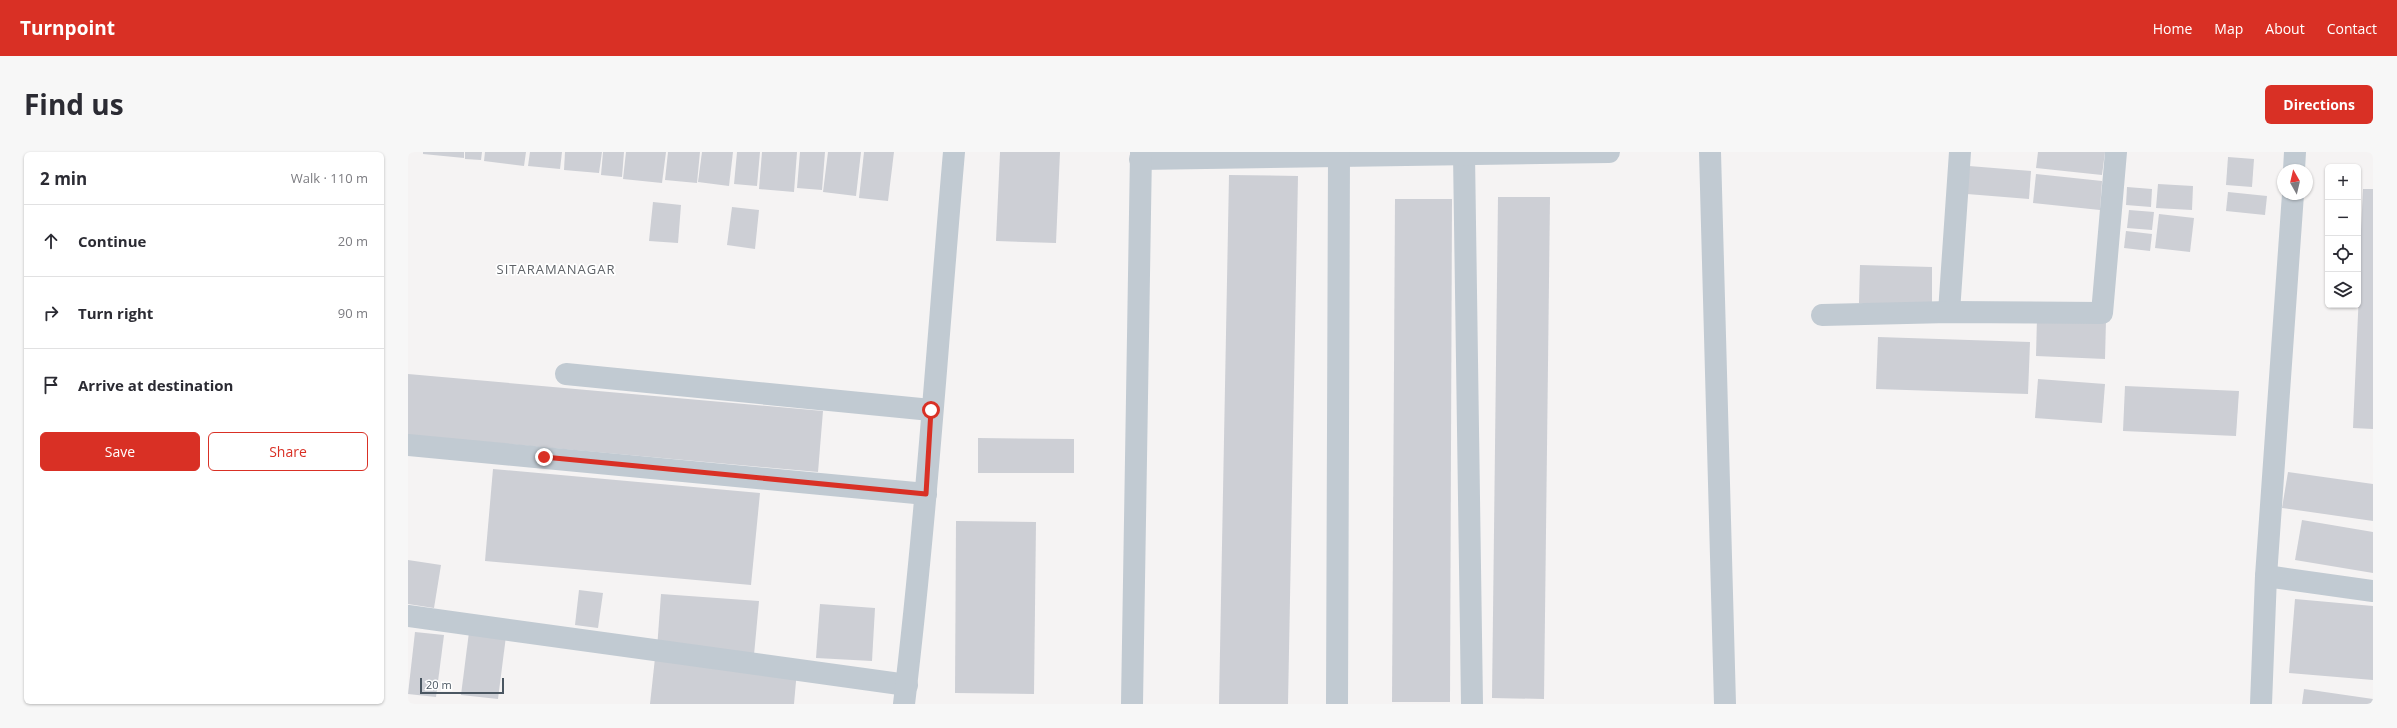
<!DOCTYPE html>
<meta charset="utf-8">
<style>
body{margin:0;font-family:"Open Sans",sans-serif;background:#f7f7f7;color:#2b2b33}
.controls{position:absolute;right:12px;top:12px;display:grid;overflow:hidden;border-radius:6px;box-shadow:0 1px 3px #0004}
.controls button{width:36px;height:36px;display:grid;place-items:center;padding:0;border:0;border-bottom:1px solid #e1e1e2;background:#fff;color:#2b2b33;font:20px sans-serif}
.compass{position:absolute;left:1869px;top:12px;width:36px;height:36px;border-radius:50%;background:#fff;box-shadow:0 1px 3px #0004;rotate:352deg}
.scale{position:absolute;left:12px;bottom:10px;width:84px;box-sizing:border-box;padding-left:4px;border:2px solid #4a5661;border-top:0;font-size:11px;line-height:14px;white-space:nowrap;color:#4a5661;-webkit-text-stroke:3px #fff;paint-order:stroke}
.stop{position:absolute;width:12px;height:12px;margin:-9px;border:3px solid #d93025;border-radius:50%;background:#fff}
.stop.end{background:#d93025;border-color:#fff;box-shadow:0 1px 4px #0008}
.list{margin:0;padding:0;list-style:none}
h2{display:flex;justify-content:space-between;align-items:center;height:52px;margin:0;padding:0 16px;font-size:17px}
h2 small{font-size:13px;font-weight:400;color:#7c7c81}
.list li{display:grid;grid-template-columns:26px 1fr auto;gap:12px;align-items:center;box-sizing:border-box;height:72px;padding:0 16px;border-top:1px solid #e1e1e2}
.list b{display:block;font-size:15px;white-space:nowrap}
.list em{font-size:13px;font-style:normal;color:#7c7c81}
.actions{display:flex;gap:8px;padding:12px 16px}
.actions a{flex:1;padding:9px 0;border:1px solid #d93025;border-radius:6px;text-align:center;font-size:14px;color:#d93025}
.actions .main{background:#d93025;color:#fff}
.icon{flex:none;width:22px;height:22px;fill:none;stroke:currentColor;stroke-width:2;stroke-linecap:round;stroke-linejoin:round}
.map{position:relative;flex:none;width:1965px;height:552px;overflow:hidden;border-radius:6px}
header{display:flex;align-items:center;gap:24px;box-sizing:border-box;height:56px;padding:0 20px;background:#d93025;color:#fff}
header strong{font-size:19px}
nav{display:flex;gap:22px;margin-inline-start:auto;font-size:14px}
.intro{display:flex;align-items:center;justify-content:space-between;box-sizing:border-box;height:96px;padding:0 24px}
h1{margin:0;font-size:28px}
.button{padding:10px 18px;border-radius:6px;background:#d93025;color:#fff;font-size:14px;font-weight:700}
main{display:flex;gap:24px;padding:0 24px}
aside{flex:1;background:#fff;border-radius:6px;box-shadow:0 1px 3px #0004}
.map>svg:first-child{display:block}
</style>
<header>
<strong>Turnpoint</strong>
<nav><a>Home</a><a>Map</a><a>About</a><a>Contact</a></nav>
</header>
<div class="intro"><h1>Find us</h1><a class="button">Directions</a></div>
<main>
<aside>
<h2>2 min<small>Walk · 110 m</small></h2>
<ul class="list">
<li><svg class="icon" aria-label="ahead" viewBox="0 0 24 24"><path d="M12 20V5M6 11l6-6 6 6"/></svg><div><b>Continue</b></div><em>20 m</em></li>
<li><svg class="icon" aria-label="right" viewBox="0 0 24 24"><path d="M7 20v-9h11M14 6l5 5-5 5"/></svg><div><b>Turn right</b></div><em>90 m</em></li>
<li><svg class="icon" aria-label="arrive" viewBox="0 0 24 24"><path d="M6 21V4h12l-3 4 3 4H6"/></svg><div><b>Arrive at destination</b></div></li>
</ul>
<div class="actions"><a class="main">Save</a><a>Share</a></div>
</aside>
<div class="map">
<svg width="1965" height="552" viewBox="0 0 1965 552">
<rect width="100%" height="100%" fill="#f5f3f3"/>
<g fill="#cdcfd5">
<polygon points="15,0 56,0 56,6 15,2"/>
<polygon points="57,0 74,0 73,8 57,7"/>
<polygon points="77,0 118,0 116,14 76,9"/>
<polygon points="122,0 154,0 152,17 120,14"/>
<polygon points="157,0 194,0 191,21 156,18"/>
<polygon points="195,0 216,0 214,25 193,23"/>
<polygon points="218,0 258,0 254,31 215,27"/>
<polygon points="260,0 292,0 289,31 257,28"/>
<polygon points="294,0 325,0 321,34 290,30"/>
<polygon points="329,0 352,0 349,34 326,32"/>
<polygon points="354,0 389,0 386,40 351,37"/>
<polygon points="392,0 417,0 414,38 389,36"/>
<polygon points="420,0 453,0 448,44 415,40"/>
<polygon points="456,0 486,0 480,49 451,46"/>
<polygon points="592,0 652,0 648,91 588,89"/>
<polygon points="1630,0 1697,0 1694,23 1628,16"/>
<polygon points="1820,5 1846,7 1844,35 1818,33"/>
<polygon points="1561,14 1623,19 1621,47 1559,42"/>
<polygon points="1628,22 1694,29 1692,58 1625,51"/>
<polygon points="821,23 890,24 880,552 811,552"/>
<polygon points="1750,32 1785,34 1784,58 1748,56"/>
<polygon points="1719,35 1744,37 1743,55 1718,53"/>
<polygon points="1955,37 1965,37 1965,277 1945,276 1952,117 1950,99 1952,99"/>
<polygon points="1820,40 1859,44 1857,63 1818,59"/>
<polygon points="1090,45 1142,45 1136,547 1084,546"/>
<polygon points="987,47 1044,47 1042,550 984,550"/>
<polygon points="245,50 273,53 270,91 241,89"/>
<polygon points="324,55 351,58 347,97 319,93"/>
<polygon points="1721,58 1746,60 1744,78 1719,76"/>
<polygon points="1751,62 1786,66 1782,100 1747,96"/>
<polygon points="1718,79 1744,82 1742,99 1716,96"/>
<polygon points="1452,113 1524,115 1524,153 1451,151"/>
<polygon points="1629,165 1698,168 1697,207 1628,204"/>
<polygon points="1470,185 1622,190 1620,242 1468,237"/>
<polygon points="0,222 415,259 410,320 0,283"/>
<polygon points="1630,227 1697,232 1694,271 1627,266"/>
<polygon points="1717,234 1831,239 1828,284 1715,279"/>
<polygon points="570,286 666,287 666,321 570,321"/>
<polygon points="85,317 352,341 343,433 77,409"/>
<polygon points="1880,320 1965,332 1965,369 1874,356"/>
<polygon points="1894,368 1965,380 1965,421 1887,408"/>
<polygon points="548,369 628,370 626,542 547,541"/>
<polygon points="0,408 33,413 26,456 0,452"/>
<polygon points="171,438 195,441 190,476 167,473"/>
<polygon points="253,442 351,449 346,503 249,497"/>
<polygon points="1887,447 1965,454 1965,528 1881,521"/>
<polygon points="412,452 467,456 464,509 408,506"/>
<polygon points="7,480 36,483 28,545 0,542"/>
<polygon points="61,480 98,484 90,547 53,543"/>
<polygon points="247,506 389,518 386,552 242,552"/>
<polygon points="1896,537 1965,547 1965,552 1894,552"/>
</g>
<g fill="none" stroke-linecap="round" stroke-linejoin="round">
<g stroke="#c1cad2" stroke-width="22">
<polyline points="1302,0 1317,552"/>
<polyline points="1056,2 1064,552"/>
<polyline points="732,7 1201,0"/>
<polyline points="1886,18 1887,0"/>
<polyline points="1541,160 1552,0"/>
<polyline points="1414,163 1541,160 1694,161 1708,0"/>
<polyline points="158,222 523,258"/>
<polyline points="0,293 518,342"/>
<polyline points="1858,424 1885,42"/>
<polyline points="0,464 499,533"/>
<path d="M 496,552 C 518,369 530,184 546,0"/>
<polyline points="724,552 733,0"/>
<polyline points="929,552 931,4"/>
<polyline points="1853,552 1858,424 1965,439"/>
</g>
</g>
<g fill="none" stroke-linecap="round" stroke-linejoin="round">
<polyline stroke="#d93025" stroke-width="5" points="136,305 518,342 523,258"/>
</g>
<g text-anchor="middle" stroke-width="3.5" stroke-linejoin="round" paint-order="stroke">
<g font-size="13" letter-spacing="1" fill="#5f6368" stroke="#fff">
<text x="148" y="122">SITARAMANAGAR</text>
</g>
</g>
</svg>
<div class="controls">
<button>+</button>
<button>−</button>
<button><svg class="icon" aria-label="locate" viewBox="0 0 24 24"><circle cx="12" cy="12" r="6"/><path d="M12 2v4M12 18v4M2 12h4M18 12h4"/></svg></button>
<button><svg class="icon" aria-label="layers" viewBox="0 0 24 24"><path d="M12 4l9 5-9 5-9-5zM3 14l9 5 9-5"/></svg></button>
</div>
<svg class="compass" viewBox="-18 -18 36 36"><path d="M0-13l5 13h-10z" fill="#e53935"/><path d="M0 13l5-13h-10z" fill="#7c7c81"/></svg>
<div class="scale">20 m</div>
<div class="stop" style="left:523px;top:258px"></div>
<div class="stop end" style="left:136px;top:305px"></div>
</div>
</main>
